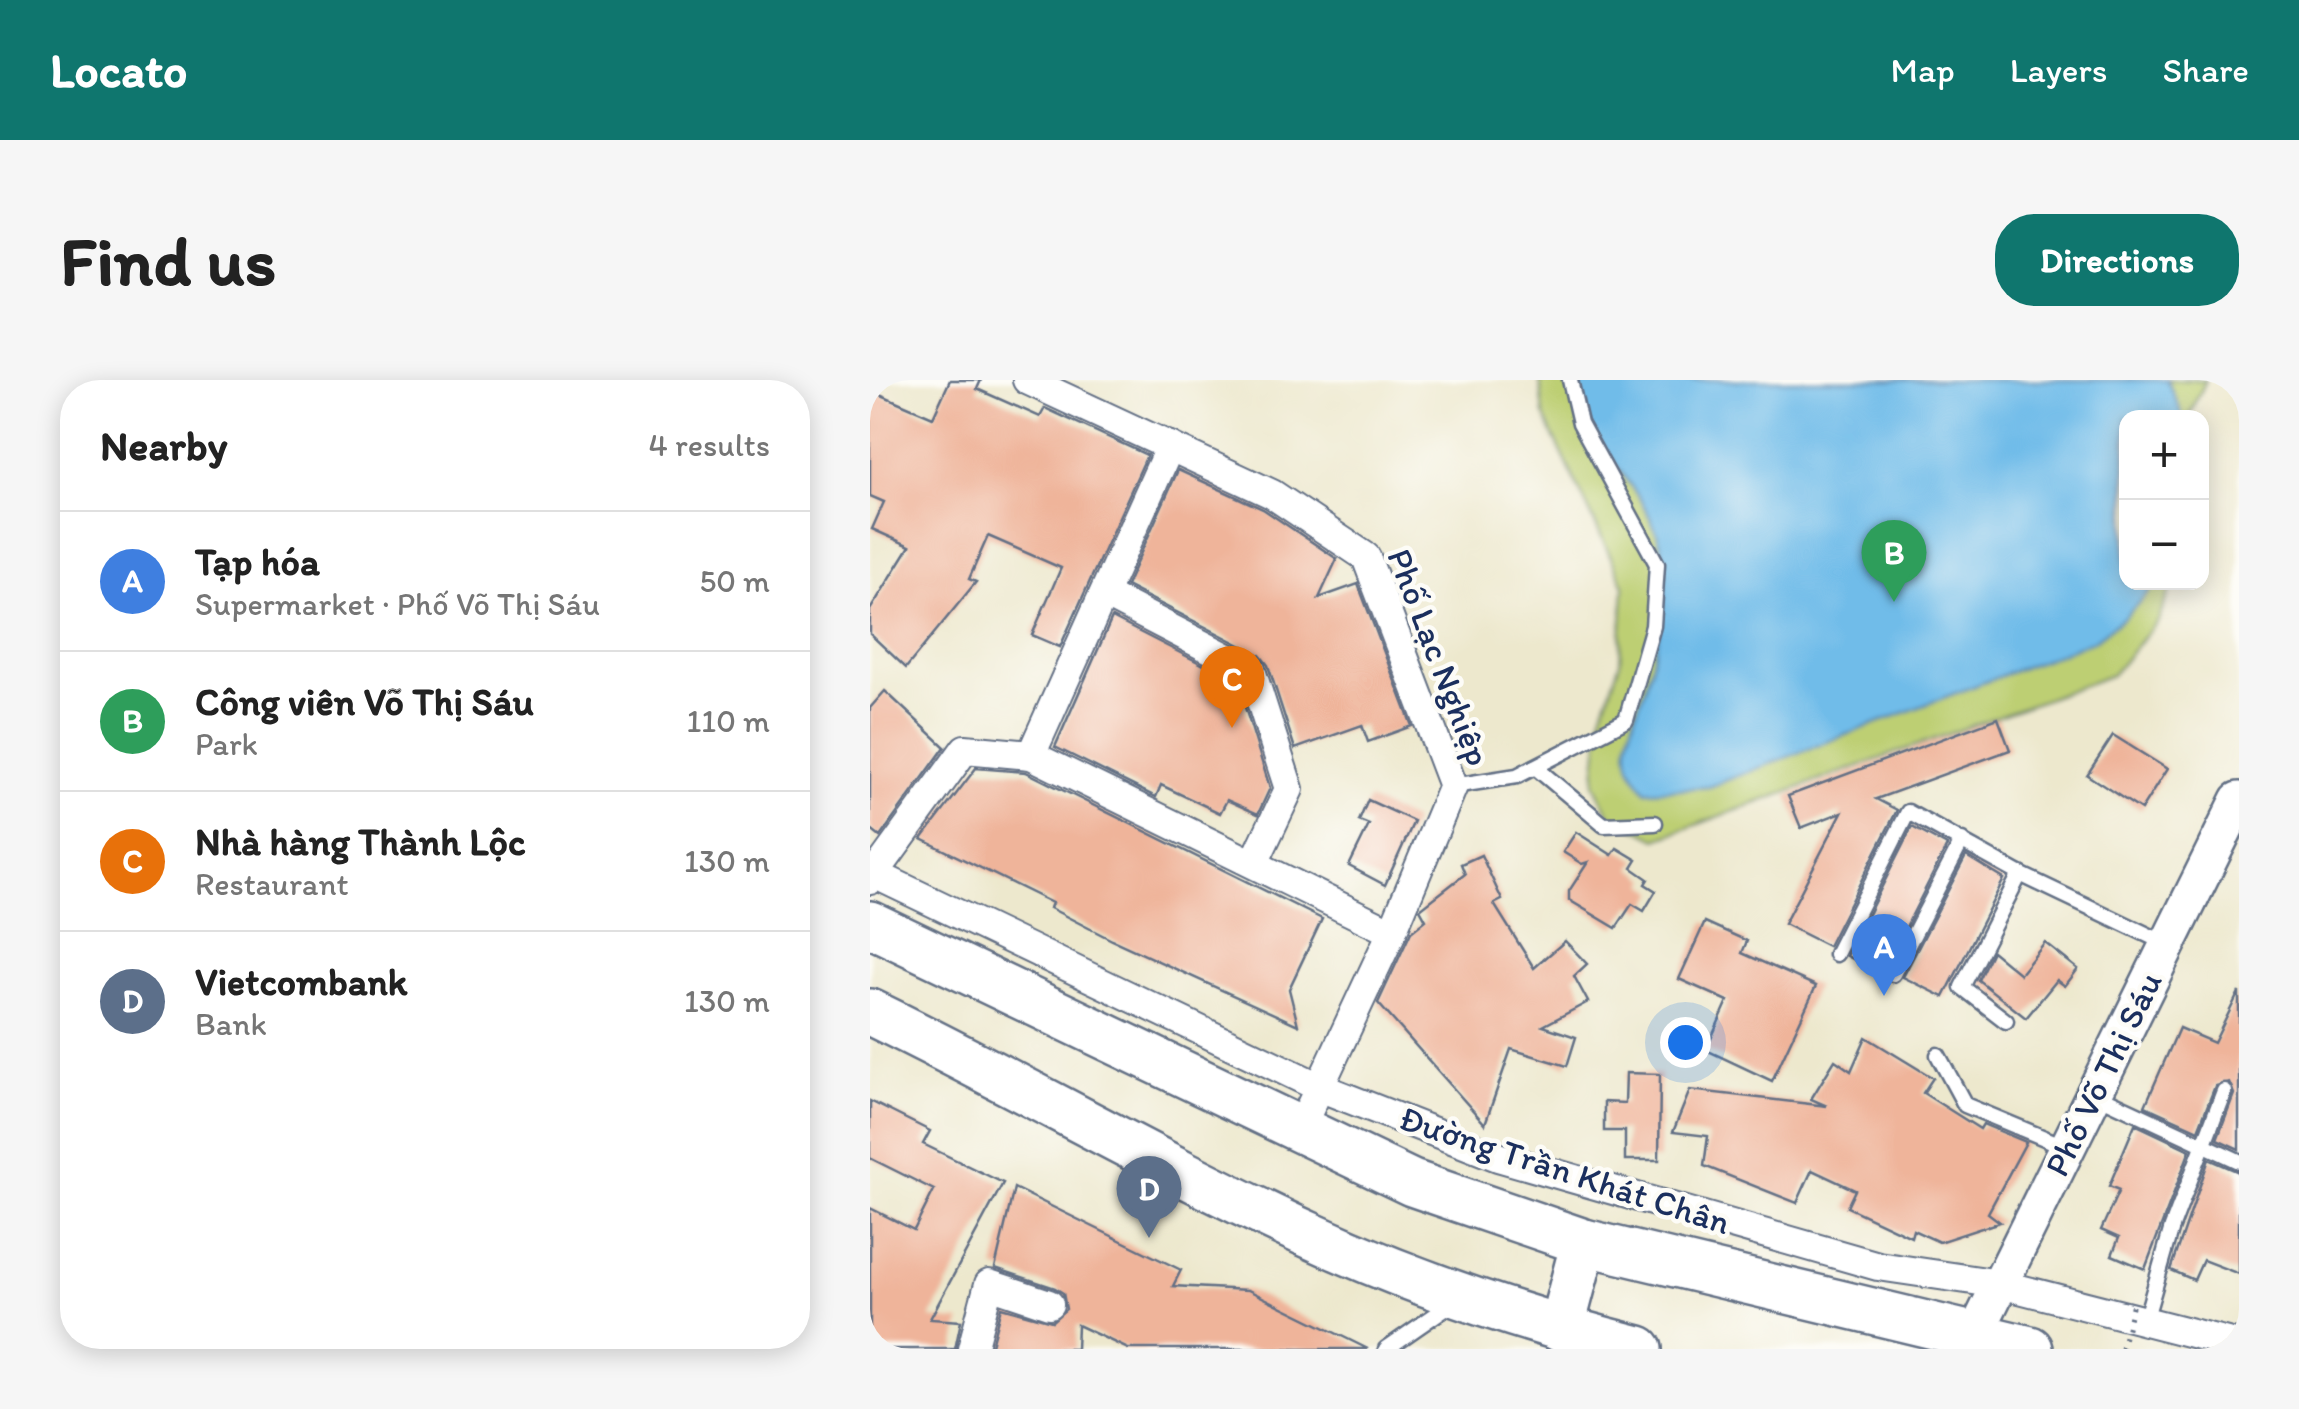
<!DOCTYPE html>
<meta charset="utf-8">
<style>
body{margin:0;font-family:Itim,sans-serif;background:#f6f6f6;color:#222}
.controls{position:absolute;right:30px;top:30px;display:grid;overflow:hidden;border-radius:20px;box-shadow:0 5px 25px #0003}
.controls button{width:90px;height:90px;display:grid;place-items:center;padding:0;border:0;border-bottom:2px solid #e0e0e0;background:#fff;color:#222;font:50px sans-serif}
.you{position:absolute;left:815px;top:662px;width:35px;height:35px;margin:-25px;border:8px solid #fff;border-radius:50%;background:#1a73e8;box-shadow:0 0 0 15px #1a73e833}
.badge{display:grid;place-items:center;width:65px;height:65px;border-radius:50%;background:#0f766e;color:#fff;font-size:32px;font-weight:700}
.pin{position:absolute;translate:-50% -82px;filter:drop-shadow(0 2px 5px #0008)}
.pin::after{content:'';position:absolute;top:52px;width:35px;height:30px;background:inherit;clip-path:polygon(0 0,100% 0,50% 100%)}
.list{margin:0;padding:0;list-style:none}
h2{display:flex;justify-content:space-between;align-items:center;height:130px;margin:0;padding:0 40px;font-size:42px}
h2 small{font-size:32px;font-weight:400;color:#767676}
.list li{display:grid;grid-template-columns:65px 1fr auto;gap:30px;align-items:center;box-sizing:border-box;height:140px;padding:0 40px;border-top:2px solid #e0e0e0}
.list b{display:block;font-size:38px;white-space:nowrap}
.list p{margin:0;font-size:32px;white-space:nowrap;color:#767676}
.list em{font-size:32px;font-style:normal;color:#767676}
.map{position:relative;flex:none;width:1369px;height:969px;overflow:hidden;border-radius:40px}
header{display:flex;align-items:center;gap:60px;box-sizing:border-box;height:140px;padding:0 50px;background:#0f766e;color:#fff}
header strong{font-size:48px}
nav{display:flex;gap:55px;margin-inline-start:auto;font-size:35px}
.intro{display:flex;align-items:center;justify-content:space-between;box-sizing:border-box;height:240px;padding:0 60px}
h1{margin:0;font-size:70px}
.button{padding:25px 45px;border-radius:40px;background:#0f766e;color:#fff;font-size:35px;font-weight:700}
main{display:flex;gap:60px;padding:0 60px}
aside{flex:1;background:#fff;border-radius:40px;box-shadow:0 5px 25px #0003}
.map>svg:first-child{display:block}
</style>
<header>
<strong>Locato</strong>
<nav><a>Map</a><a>Layers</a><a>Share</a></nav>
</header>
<div class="intro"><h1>Find us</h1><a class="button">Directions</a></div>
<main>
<aside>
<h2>Nearby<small>4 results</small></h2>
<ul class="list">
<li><span class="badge" style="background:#3f7fe0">A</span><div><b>Tạp hóa</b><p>Supermarket · Phố Võ Thị Sáu</p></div><em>50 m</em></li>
<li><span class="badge" style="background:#2e9e5b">B</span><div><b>Công viên Võ Thị Sáu</b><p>Park</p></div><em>110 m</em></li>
<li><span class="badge" style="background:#e8710a">C</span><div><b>Nhà hàng Thành Lộc</b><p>Restaurant</p></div><em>130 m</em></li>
<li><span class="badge" style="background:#5c6f8a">D</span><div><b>Vietcombank</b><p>Bank</p></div><em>130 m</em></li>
</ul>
</aside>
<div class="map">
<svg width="1369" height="969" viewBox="0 0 1369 969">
<rect width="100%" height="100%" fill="#fdfcf7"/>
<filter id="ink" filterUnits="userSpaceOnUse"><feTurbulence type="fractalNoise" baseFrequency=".01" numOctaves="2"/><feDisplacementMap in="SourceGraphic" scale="20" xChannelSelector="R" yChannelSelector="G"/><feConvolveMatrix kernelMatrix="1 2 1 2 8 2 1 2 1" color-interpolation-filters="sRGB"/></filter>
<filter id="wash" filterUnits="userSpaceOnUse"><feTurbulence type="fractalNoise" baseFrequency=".0048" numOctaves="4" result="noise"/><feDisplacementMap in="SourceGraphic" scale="40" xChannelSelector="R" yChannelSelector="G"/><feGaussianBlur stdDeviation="2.25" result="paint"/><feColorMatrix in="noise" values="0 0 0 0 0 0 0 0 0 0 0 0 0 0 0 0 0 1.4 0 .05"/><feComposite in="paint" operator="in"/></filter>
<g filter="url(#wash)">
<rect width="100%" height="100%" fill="#ede8cd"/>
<polygon fill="#bdcf73" stroke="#6c7f68" stroke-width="2.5" points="670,0 1336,0 1319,37 1256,38 1256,202 1303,203 1288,240 1242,295 787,459 740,435 724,404 732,335 750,282 754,205 674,35"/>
<path fill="#70bce9" stroke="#4676a4" stroke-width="2.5" d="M 703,0 L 1297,0 L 1313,37 L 1256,38 L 1256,202 L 1287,203 L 1255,237 L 1223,261 L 839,407 L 776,411 C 771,404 763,394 760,386 C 751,359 769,329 776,304 C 786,268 800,213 793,175 C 781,108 714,67 703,0 Z"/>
<g id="blocks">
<g fill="#efb49a">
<polygon points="80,0 111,0 107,9 170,37 175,28 277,75 190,267 162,255 191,188 118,156 99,199 106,202 36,288 0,254 0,230 40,166 2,149 14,122 0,116 0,10 63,37"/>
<polygon points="308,90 393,129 467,179 449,218 488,204 542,346 498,362 492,345 425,369 398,285 390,275 256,206"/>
<polygon points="242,238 367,302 400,408 388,434 357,420 350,433 291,405 286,417 185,367"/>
<polygon points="15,311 75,367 10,457 0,449 0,328"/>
<polygon points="1128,338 1140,370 1006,419 1027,430 958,566 914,544 972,432 931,448 918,416"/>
<polygon points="1243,355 1297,389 1271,430 1217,395"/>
<polygon points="106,388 156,392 452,539 419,609 428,645 242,560 180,528 182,523 52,459"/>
<polygon points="498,420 544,441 515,505 479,486 499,445 489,441"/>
<polygon points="1042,447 1077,466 1012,594 977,576"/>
<polygon points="706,452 742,475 747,468 767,480 762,488 778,499 775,504 786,511 774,531 762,524 746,548 699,520 699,511 718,482 712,484 693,472"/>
<polygon points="611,475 632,520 624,524 664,588 695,561 717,584 704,596 718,622 673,646 706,657 697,686 641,669 615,744 508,623 541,552 556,540 550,529 595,494 591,484"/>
<polygon points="1096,476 1134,499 1074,617 1033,597"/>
<polygon points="835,542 877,561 872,573 946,606 902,701 836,670 858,621 809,599"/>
<polygon points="1175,563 1208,589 1195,606 1187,600 1156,638 1108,600 1122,571 1150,594"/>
<polygon points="1369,612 1369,769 1347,759 1364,714 1359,702 1345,706 1328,750 1275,726 1309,648 1344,663"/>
<polygon points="996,657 1063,698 1053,713 1110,749 1113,744 1156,762 1118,833 1130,842 1069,862 1043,850 1041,857 977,827 985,810 942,790 927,823 834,786 838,756 803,752 820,710 957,726 941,719 965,680 981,691"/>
<polygon points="756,693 790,694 789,780 755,780 755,751 734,751 734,722 755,723"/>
<polygon points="0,721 60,751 53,764 133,803 60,939 91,941 85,969 0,969 0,828 44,850 64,810 0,778"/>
<polygon points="1265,744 1320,770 1275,889 1242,875 1249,858 1231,850 1249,810 1239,806"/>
<polygon points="1339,779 1369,792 1369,894 1333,880 1324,900 1301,890"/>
<polygon points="144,808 311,890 303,906 378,910 498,969 258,969 207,945 206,969 120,969 131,927 182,941 196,929 193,913 185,908 125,888"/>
</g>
</g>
</g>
<g filter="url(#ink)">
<use href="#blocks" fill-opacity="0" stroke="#647085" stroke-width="2.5"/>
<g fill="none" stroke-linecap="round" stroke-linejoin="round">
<defs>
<g id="service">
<polyline points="665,387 734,445 785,443"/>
<polyline points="583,406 647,396 756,340 783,246 787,184 710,43 700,0"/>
<polyline points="966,574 1038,432 1150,494 1297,564"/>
<polyline points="1023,594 1092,461"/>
<polyline points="1136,641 1092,607 1150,494"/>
<polyline points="1068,675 1095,725 1196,767"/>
<polyline points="1225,714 1369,781"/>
<polyline points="1275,941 1302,847 1354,711"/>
<polyline points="516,969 584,922"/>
</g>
<g id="minor">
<polyline points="157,0 402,114 496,177 583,406 522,552 429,751"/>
<polyline points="234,214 381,290 419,409 385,481"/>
<polyline points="161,375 300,66"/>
<polyline points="0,492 449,707 628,777 1008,886 1130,904 1369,965"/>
<polyline points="0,500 95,369 161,375 522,552"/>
<polyline points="102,969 119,904 179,924"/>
</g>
<polyline id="tertiary" points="1098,969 1369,420"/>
<g id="primary">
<polyline points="0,544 542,803 714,862 1160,969"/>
<path d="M 0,632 C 145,702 286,784 433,852 C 540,902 654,940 769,969"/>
<polyline points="691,949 714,862"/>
</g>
</defs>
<use href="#service" stroke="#647085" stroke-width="19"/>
<use href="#minor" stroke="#647085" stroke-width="32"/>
<use href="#tertiary" stroke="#647085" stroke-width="40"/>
<use href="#primary" stroke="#647085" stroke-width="50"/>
<use href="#service" stroke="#fff" stroke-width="14"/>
<use href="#minor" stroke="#fff" stroke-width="28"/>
<use href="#tertiary" stroke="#fff" stroke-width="35"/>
<use href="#primary" stroke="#fff" stroke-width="45"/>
<polyline stroke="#647085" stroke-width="5" stroke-dasharray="2.5 8" stroke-linecap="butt" points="1252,969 1264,918"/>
</g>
</g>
<g text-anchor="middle" stroke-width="9" stroke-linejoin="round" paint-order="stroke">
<g font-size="35" fill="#1b2f5e" stroke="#fdfcf7">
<text transform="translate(569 277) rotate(69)" y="12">Phố Lạc Nghiệp</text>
<text transform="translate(1233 694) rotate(-64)" y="12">Phố Võ Thị Sáu</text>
<text transform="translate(695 790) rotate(18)" y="12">Đường Trần Khát Chân</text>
</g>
</g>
</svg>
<div class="controls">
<button>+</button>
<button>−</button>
</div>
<div class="you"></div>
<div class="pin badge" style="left:1014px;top:616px;background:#3f7fe0">A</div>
<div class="pin badge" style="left:1024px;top:222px;background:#2e9e5b">B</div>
<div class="pin badge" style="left:362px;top:348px;background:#e8710a">C</div>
<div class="pin badge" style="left:279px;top:858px;background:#5c6f8a">D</div>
</div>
</main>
